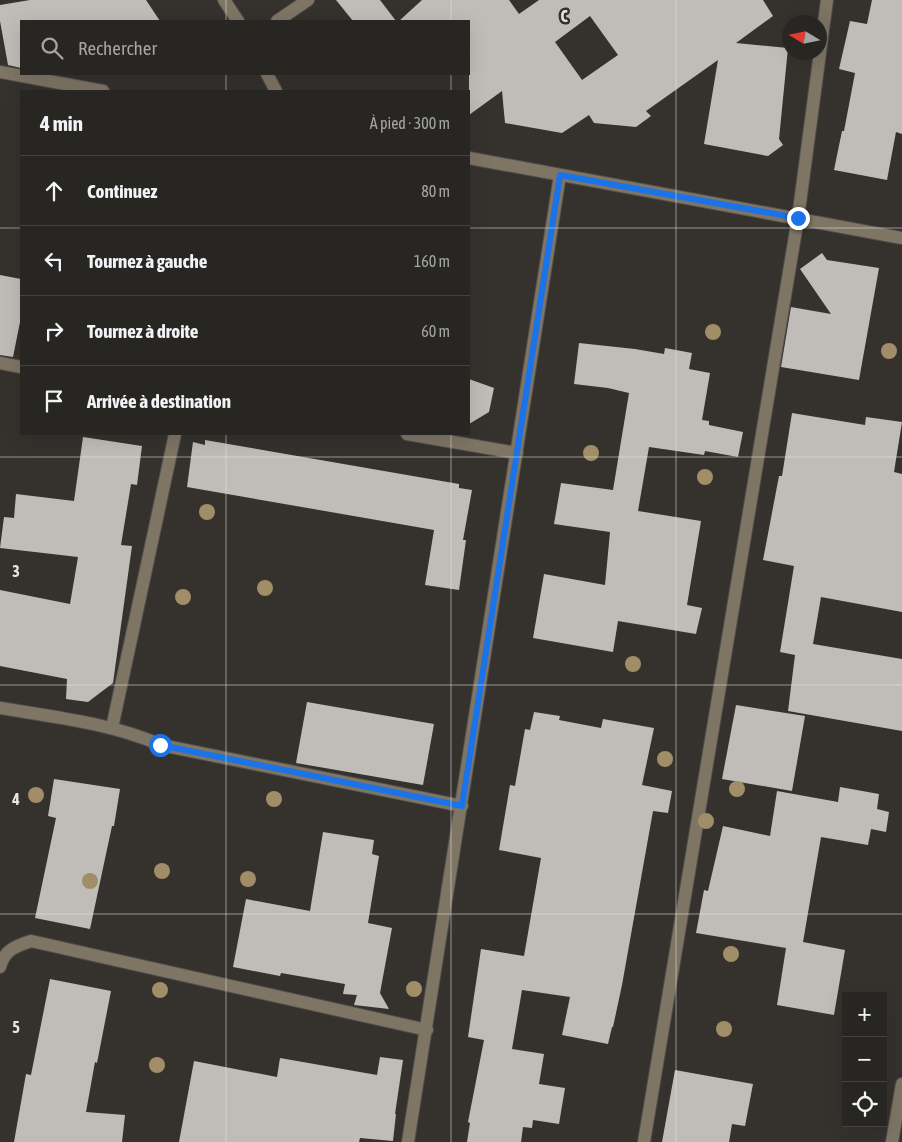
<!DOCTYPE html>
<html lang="fr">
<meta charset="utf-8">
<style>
body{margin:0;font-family:"Asap Condensed",sans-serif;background:#34322f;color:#f1f3f6}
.controls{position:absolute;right:15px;bottom:15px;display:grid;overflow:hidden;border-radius:0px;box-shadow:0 5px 20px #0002}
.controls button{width:45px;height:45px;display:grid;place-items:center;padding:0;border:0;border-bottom:1px solid #444340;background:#282622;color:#f1f3f6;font:25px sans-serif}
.compass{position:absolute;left:782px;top:15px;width:45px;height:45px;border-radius:50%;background:#282622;box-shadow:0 5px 20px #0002;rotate:280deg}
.stop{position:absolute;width:15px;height:15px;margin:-11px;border:4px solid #1a73e8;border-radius:50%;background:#fff}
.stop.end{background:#1a73e8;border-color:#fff;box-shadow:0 1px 5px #0008}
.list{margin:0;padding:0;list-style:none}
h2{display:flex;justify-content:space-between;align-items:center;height:65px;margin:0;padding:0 20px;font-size:21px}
h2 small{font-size:16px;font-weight:400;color:#a5a5a5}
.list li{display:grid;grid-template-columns:32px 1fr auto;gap:15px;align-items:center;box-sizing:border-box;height:70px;padding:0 20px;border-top:1px solid #444340}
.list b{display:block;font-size:19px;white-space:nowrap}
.list em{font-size:16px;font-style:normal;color:#a5a5a5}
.icon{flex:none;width:28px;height:28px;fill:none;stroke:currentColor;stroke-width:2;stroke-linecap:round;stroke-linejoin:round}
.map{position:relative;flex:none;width:902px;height:1142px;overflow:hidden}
.search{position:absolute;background:#282622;box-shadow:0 5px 20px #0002;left:20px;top:20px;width:450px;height:55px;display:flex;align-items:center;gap:12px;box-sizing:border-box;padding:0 18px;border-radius:0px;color:#a5a5a5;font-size:19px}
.panel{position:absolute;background:#282622;box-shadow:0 5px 20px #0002;left:20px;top:90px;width:450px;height:345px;border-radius:0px}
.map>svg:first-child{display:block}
</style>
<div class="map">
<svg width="902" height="1142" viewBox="0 0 902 1142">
<rect width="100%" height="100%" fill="#35322e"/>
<g fill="#c0bdb8" fill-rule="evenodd">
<polygon points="30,0 146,0 160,21 21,21 21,68 8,65 0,21 0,5"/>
<polygon points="336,0 380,0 396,21 353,21"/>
<path d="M 422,0 L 509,0 L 519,14 L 539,0 L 763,0 L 773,16 L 736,43 L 788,48 L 779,139 L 783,145 L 768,156 L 704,144 L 718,60 L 646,111 L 651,116 L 636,127 L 594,123 L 589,115 L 562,133 L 505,123 L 502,91 L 469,115 L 469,21 L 399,21 ZM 590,16 L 618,55 L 582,80 L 555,42 Z"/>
<polygon points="872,0 902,0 902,134 896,132 887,180 834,170 842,131 844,131 855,73 839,69 850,21 867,24"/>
<polygon points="822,253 827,260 879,268 859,380 781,367 791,307 831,314 800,269"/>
<polygon points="0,275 21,279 21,317 13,357 0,355"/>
<polygon points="579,343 635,349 664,354 665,348 692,353 689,369 710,373 702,420 709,421 709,425 743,432 738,457 705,451 704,455 649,447 638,511 701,521 687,605 702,608 696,634 618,621 613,652 533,638 544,574 605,585 610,532 554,524 561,483 613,490 629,393 608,388 574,384"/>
<polygon points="469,379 494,388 489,412 469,424"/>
<polygon points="792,413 865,425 866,417 902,422 894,472 902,474 902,612 821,597 813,644 902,659 902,731 788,711 795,655 780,652 794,566 763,560 779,476 782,476"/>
<polygon points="83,437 142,446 137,485 131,484 121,545 132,546 113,683 88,702 66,699 67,679 0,666 0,590 70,604 78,557 0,548 4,517 14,518 16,494 74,501"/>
<polygon points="205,440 459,484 459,488 472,490 463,540 466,540 459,590 425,585 434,530 187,487 193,442 205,445"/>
<polygon points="307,702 434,724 423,785 296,763"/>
<polygon points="736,705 805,716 792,791 722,779"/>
<polygon points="534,712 560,716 559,720 601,728 603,719 654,728 642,785 672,791 668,813 653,811 622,985 613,1027 612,1027 608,1044 562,1035 570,997 522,990 512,1049 544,1054 539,1084 565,1088 559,1124 533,1120 532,1128 523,1127 521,1142 467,1142 470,1123 468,1122 484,1040 468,1037 481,949 524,956 541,858 499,850 510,785 515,786 525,729 530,730"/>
<polygon points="54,779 120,789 114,826 112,826 90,929 35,918 56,818 48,816"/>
<polygon points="840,787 879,794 877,809 889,812 886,832 871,829 868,845 821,837 803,942 845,950 834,1015 777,1005 786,948 696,933 704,890 708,891 723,826 770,836 777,791 838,802"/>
<polygon points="323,832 374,840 372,854 379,856 368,923 392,928 380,993 389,1009 354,1005 357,995 343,994 345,984 281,973 280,976 233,967 246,899 310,911"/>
<polygon points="50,979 111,991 97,1063 95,1062 86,1112 125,1115 122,1142 14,1142 26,1074 31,1075"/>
<polygon points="380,1057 403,1060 395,1114 396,1114 393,1141 360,1138 359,1142 179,1142 194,1061 277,1077 280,1058 377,1075"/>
<polygon points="675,1070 753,1084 745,1126 732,1124 729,1142 662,1142"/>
</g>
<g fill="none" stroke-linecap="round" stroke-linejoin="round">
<defs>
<g id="minor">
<polyline points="224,0 238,21"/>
<polyline points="277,21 308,0"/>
<polyline points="0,72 103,91"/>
<polyline points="267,74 276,91"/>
<polyline points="469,158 902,238"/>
<polyline points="0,363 21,367"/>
<polyline points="407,434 517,453"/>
<path d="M 0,708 C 54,717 110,723 161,745 L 462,806"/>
<polyline points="112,728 175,434"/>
<path d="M 0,967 C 4,950 16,946 31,941 L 427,1030"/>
<polyline points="408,1142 560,175"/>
<polyline points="644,1142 798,218 827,0"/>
<polyline points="892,1142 902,1084"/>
</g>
</defs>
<use href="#minor" stroke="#514f4b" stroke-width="14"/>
<use href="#minor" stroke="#7e7565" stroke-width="12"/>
</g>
<g fill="#a18d67">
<circle cx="713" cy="332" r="8"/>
<circle cx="889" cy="351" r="8"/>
<circle cx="591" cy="453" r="8"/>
<circle cx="705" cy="477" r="8"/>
<circle cx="207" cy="512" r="8"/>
<circle cx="265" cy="588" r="8"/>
<circle cx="183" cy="597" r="8"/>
<circle cx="633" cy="664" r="8"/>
<circle cx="665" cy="759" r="8"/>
<circle cx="737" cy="789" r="8"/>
<circle cx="36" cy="795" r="8"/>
<circle cx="274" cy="799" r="8"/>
<circle cx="706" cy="821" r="8"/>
<circle cx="162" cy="871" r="8"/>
<circle cx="248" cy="879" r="8"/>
<circle cx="90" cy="881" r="8"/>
<circle cx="731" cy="954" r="8"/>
<circle cx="414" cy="989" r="8"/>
<circle cx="160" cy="990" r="8"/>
<circle cx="724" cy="1029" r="8"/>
<circle cx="157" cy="1065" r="8"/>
</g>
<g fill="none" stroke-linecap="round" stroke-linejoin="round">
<polyline stroke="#1a73e8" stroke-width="6" points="160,745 462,806 560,175 798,218"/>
</g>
<path fill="none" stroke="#e6e5e2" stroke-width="1" stroke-opacity="0.55" d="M 226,0 L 226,21M 451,0 L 451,21M 676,0 L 676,1142M 226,74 L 226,91M 451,74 L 451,91M 0,228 L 21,228M 469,228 L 902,228M 226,434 L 226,1142M 451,434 L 451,1142M 0,457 L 902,457M 0,685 L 902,685M 0,914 L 902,914"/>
<g font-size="16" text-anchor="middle" font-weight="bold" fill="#e6e5e2" stroke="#35322e" stroke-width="5" stroke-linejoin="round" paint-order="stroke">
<text x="564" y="22">C</text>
<text x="16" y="577">3</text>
<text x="16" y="805">4</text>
<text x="16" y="1033">5</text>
</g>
</svg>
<div class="controls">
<button>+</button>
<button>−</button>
<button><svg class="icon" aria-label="locate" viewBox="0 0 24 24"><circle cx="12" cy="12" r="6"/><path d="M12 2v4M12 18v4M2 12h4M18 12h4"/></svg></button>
</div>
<svg class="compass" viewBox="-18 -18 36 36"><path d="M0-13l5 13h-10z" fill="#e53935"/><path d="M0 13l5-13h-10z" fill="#a5a5a5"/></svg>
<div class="stop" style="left:160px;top:745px"></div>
<div class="stop end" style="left:798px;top:218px"></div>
<div class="search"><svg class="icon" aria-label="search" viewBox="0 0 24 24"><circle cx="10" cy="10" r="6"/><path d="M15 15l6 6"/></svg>Rechercher</div>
<section class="panel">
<h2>4 min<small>À pied · 300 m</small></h2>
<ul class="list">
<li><svg class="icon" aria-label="ahead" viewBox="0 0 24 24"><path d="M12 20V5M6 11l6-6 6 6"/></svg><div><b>Continuez</b></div><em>80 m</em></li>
<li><svg class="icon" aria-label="left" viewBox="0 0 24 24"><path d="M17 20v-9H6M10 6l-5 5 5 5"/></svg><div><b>Tournez à gauche</b></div><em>160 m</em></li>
<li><svg class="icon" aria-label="right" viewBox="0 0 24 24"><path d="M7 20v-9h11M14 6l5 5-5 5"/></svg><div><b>Tournez à droite</b></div><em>60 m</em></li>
<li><svg class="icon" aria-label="arrive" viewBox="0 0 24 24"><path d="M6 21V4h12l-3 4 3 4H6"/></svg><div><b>Arrivée à destination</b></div></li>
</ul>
</section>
</div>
